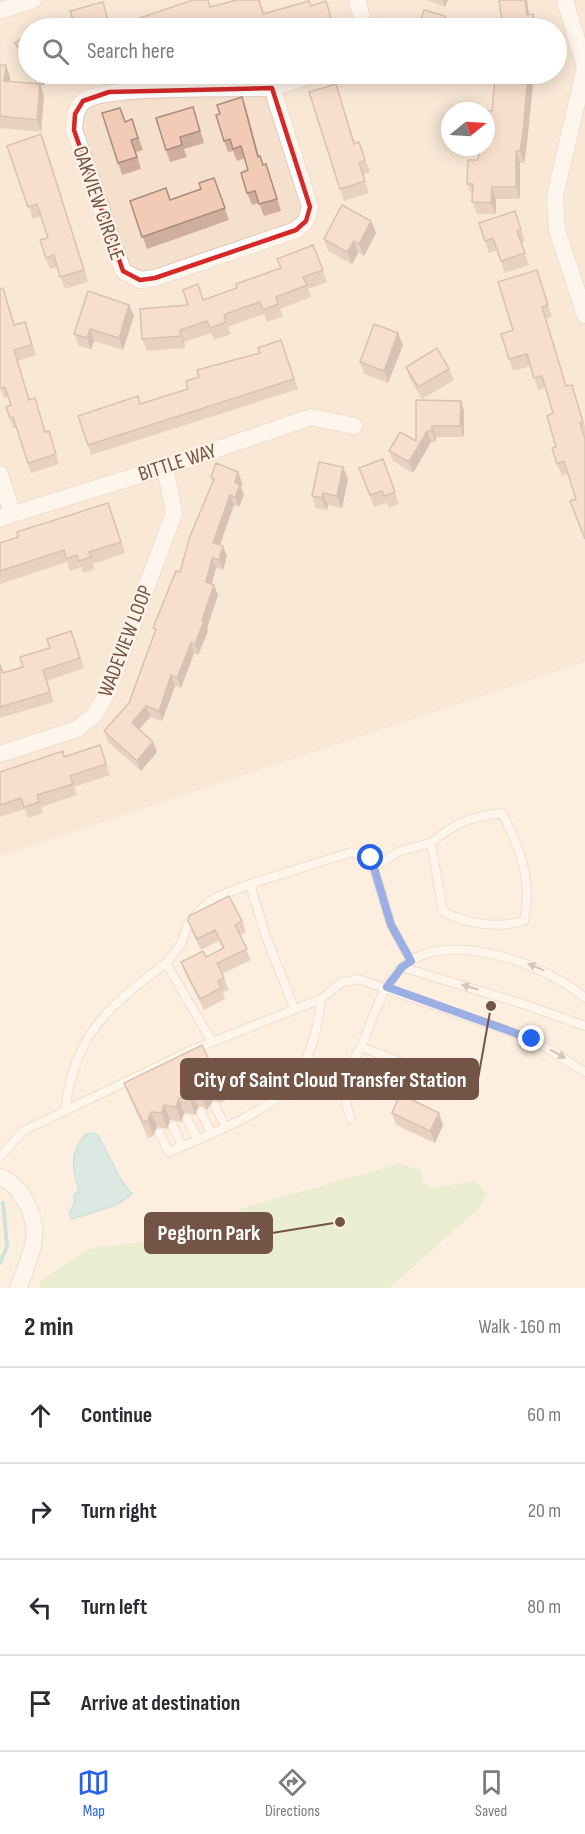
<!DOCTYPE html>
<meta charset="utf-8">
<style>
body{margin:0;font-family:"Sofia Sans Condensed",sans-serif;background:#f7f7f7;color:#2b2b33}
.compass{position:absolute;left:441px;top:102px;width:54px;height:54px;border-radius:50%;background:#fff;box-shadow:0 3px 15px #0003;rotate:72deg}
.stop{position:absolute;width:18px;height:18px;margin:-14px;border:4px solid #2563eb;border-radius:50%;background:#fff}
.stop.end{background:#2563eb;border-color:#fff;box-shadow:0 2px 6px #0008}
.list{margin:0;padding:0;list-style:none}
h2{display:flex;justify-content:space-between;align-items:center;height:78px;margin:0;padding:0 24px;font-size:26px}
h2 small{font-size:20px;font-weight:400;color:#7c7c81}
.list li{display:grid;grid-template-columns:39px 1fr auto;gap:18px;align-items:center;box-sizing:border-box;height:96px;padding:0 24px;border-top:2px solid #e1e1e2}
.list b{display:block;font-size:22px;white-space:nowrap}
.list em{font-size:20px;font-style:normal;color:#7c7c81}
.icon{flex:none;width:33px;height:33px;fill:none;stroke:currentColor;stroke-width:2;stroke-linecap:round;stroke-linejoin:round}
.map{position:relative;flex:none;width:585px;height:1288px;overflow:hidden}
.search{position:absolute;background:#fff;box-shadow:0 3px 15px #0003;left:18px;right:18px;top:18px;height:66px;display:flex;align-items:center;gap:15px;box-sizing:border-box;padding:0 21px;border-radius:33px;color:#7c7c81;font-size:22px}
.sheet{height:462px;background:#fff}
nav{display:flex;justify-content:space-around;align-items:center;box-sizing:border-box;height:84px;border-top:2px solid #e1e1e2;background:#fff;font-size:16px;color:#7c7c81}
nav a{display:grid;justify-items:center;gap:3px}
nav .on{color:#2563eb}
.map>svg:first-child{display:block}
</style>
<div class="map">
<svg width="585" height="1288" viewBox="0 0 585 1288">
<rect width="100%" height="100%" fill="#fdefdf"/>
<path fill="#f4e0cd" fill-rule="evenodd" d="M 0,0 L 585,0 L 585,662 L 0,856 ZM 28,28 L 556,28 L 556,74 L 28,74 ZM 450,111 L 486,111 L 486,147 L 450,147 Z"/>
<polygon fill="#d3eabe" points="399,1164 421,1170 423,1183 434,1188 474,1181 487,1193 478,1209 389,1288 39,1288 41,1280 92,1248 191,1236 243,1208"/>
<path fill="#b4e2e6" stroke="#9ad2d8" stroke-width="1.5" d="M 93,1133 L 98,1135 L 121,1180 L 132,1194 L 116,1205 L 72,1219 L 69,1213 L 74,1204 L 74,1195 L 79,1190 C 72,1169 69,1152 86,1134 Z"/>
<g fill="none" stroke-linecap="round" stroke-linejoin="round">
<polyline stroke="#9ad2d8" stroke-width="4" points="0,1263 7,1247 3,1203"/>
<defs>
<g id="service">
<path d="M 374,867 L 400,851 L 431,843 L 443,911 C 466,925 498,928 524,921 C 533,883 520,847 502,813 C 470,817 456,822 431,843"/>
<polyline points="402,967 529,1006 585,1026"/>
<polyline points="294,1008 265,934 250,884 352,852 371,858 391,925 411,961"/>
<polyline points="212,1042 166,963 181,944 188,924 201,909 215,898 250,884"/>
<path d="M 422,1070 L 361,1047 C 372,1022 381,985 403,966 C 447,928 547,964 585,998"/>
<polyline points="215,1106 225,1126"/>
<path d="M 65,1111 C 75,1033 107,1008 166,963"/>
<polyline points="201,1112 211,1133"/>
<polyline points="187,1119 198,1139"/>
<path d="M 351,1119 C 339,1091 347,1072 361,1047"/>
<polyline points="173,1126 182,1146"/>
<path d="M 159,1133 L 169,1152 C 203,1137 272,1111 294,1082 C 310,1059 319,1026 321,999"/>
<polyline points="0,1157 23,1131 192,1050 321,999 341,983 358,979 532,1039 585,1072"/>
</g>
<g id="minor">
<polyline points="357,0 365,28"/>
<polyline points="565,0 585,67"/>
<polyline points="0,11 33,0"/>
<polyline points="585,68 555,196 557,230 585,315"/>
<path d="M 272,88 L 310,207 L 306,221 L 296,230 L 155,278 L 140,280 L 123,271 L 74,130 C 75,120 75,107 84,101 C 106,85 238,89 272,88 Z"/>
<polyline points="272,88 315,74"/>
<polyline points="0,474 12,513"/>
<polyline points="0,518 165,467 311,417 354,426"/>
<polyline points="0,754 77,729 94,715 107,694 174,513 165,467"/>
<path d="M 0,1177 C 21,1184 37,1216 34,1239 C 32,1255 24,1273 18,1288"/>
</g>
</defs>
<use href="#service" stroke="#e0cabb" stroke-width="10"/>
<use href="#minor" stroke="#e0cabb" stroke-width="18"/>
<use href="#service" stroke="#fff" stroke-width="8"/>
<use href="#minor" stroke="#fff" stroke-width="16"/>
</g>
<g fill="#d0ae9d">
<polygon points="427,0 448,0 445,7"/>
<polygon points="326,1 335,28 133,28 211,7 262,6 264,14 311,6"/>
<polygon points="28,34 28,67 19,55 15,43"/>
<polygon points="0,65 6,65 10,77 10,81 40,84 44,96 41,132 0,128"/>
<polygon points="33,74 59,74 42,86"/>
<polygon points="336,84 355,143 359,142 370,172 363,175 369,193 344,201 340,189"/>
<polygon points="242,97 246,109 259,157 264,165 266,164 281,211 264,216 259,203 252,205 247,193 248,170 245,158 237,161 233,151 228,152 224,141 220,114"/>
<polygon points="492,111 527,144 524,163 520,163 520,199 496,199 496,214 477,214 472,202 473,196 472,196 467,184 478,160"/>
<polygon points="132,119 143,150 136,152 141,169 122,175 118,163 125,122"/>
<polygon points="197,119 204,143 184,149 187,157 170,162 166,150"/>
<polygon points="45,145 88,282 65,289 57,267 50,269 46,258 48,238 41,216 33,219 7,146"/>
<polygon points="214,178 229,220 147,249 130,201 170,200 201,189"/>
<polygon points="515,211 525,241 521,243 529,265 505,273 497,250 489,253 479,223"/>
<polygon points="371,221 376,233 364,256 358,253 352,264 328,251 324,239"/>
<polygon points="313,245 327,282 308,289 311,297 280,309 283,316 267,322 264,314 235,324 228,327 231,334 214,340 211,333 184,342 185,348 147,351 142,339 188,305 237,288 281,268"/>
<polygon points="541,282 552,317 546,319 566,386 572,385 585,427 585,435 584,435 576,499 568,473 562,476 557,464 553,413 545,388 538,390 531,366 513,371 509,359"/>
<polygon points="0,289 6,298 14,325 29,332 36,355 17,361 30,399 38,408 45,432 49,431 59,464 31,473 16,428 13,428 10,418 11,405 9,397 4,398 0,388"/>
<polygon points="129,305 134,316 123,350 94,341 91,349 79,346 74,334"/>
<polygon points="281,340 298,389 91,455 88,445 188,389 199,377 260,353"/>
<polygon points="403,345 388,383 364,374 360,362"/>
<polygon points="406,367 449,369 454,380 422,399 410,379"/>
<polygon points="461,401 464,411 464,437 436,437 436,442 431,442 413,473 393,461 389,451 416,441"/>
<polygon points="383,459 399,504 389,508 387,503 374,507 359,468"/>
<polygon points="238,472 242,483 241,487 244,495 239,507 234,505 220,545 227,556 223,570 216,568 212,584 218,595 207,628 208,631 198,655 194,653 181,688 175,686 162,721 150,717 139,729 153,742 157,752 141,771 108,742 104,731 129,703 155,632 153,628 180,572 213,483 211,477"/>
<polygon points="348,479 342,508 328,505 327,510 316,508 312,496"/>
<polygon points="108,503 125,553 93,564 95,569 83,573 81,567 70,571 67,562 0,584 0,543 18,537"/>
<polygon points="71,631 84,668 47,681 54,702 0,718 0,665 3,673 23,667 50,648"/>
<polygon points="100,745 110,775 74,787 77,795 41,807 43,813 28,818 25,809 0,817 0,772 64,756"/>
<polygon points="188,921 242,921 246,932 240,936 251,960 222,974 229,990 223,992 225,999 204,1010 185,973 181,962 206,957 223,949 219,941 201,950 192,932"/>
<polygon points="124,1083 221,1085 226,1100 221,1103 213,1100 207,1110 202,1106 198,1107 195,1115 184,1113 181,1122 170,1120 167,1129 157,1127 153,1136 148,1138 130,1098"/>
<polygon points="392,1113 443,1125 435,1143 396,1125"/>
</g>
<g fill="#a98d7f">
<polygon points="443,0 448,0 445,7"/>
<polygon points="525,0 527,0 531,27 527,15"/>
<polygon points="533,14 537,26 538,28 536,28"/>
<polygon points="445,16 450,28 442,28"/>
<polygon points="6,65 10,77 9,92 4,81"/>
<polygon points="38,74 59,74 42,86"/>
<polygon points="528,74 534,74 527,144 524,163 520,151"/>
<polygon points="40,84 44,96 41,132 37,120"/>
<polygon points="242,97 246,109 262,169 258,157"/>
<polygon points="41,134 45,145 88,282 84,270"/>
<polygon points="516,151 520,163 520,199 516,187"/>
<polygon points="492,187 496,199 496,214 491,203"/>
<polygon points="371,221 376,233 364,256 359,244"/>
<polygon points="354,241 358,253 352,264 347,252"/>
<polygon points="129,305 134,316 123,350 119,338"/>
<polygon points="542,307 546,319 570,398 566,386"/>
<polygon points="90,329 94,341 91,349 87,338"/>
<polygon points="180,330 184,342 185,348 181,336"/>
<polygon points="398,333 403,345 388,383 384,371"/>
<polygon points="461,401 464,411 464,437 460,426"/>
<polygon points="432,426 436,437 436,442 432,431"/>
<polygon points="427,431 431,442 413,473 409,462"/>
<polygon points="343,467 348,479 342,508 337,496"/>
<polygon points="238,472 242,483 241,487 244,495 239,507 235,497 235,482"/>
<polygon points="323,493 328,505 327,510 322,498"/>
<polygon points="230,495 234,505 217,553 213,543"/>
<polygon points="223,546 227,556 223,570 219,560"/>
<polygon points="212,558 216,568 209,592 206,582"/>
<polygon points="214,585 218,595 207,628 208,631 198,655 195,644"/>
<polygon points="191,643 194,653 181,688 177,678"/>
<polygon points="171,675 175,686 162,721 159,711"/>
<polygon points="146,706 150,717 136,733 132,723"/>
<polygon points="153,742 157,752 141,771 137,761"/>
<polygon points="207,1085 213,1100 207,1110 201,1094"/>
<polygon points="192,1091 198,1107 195,1115 190,1100"/>
<polygon points="179,1098 184,1113 181,1122 176,1107"/>
<polygon points="164,1105 170,1120 167,1129 162,1113"/>
<polygon points="151,1112 157,1127 153,1136 148,1120"/>
<polygon points="439,1113 443,1125 435,1143 430,1131"/>
</g>
<g fill="#f2cab6" stroke="#a98d7f" stroke-width="1.5">
<polygon points="193,0 208,0 210,7 237,0 259,0 263,14 309,1 311,6 326,1 331,18 291,28 133,28 131,21"/>
<polygon points="499,0 525,0 527,15 533,14 536,28 510,28 509,27 503,28"/>
<polygon points="103,2 110,28 76,28 70,11"/>
<polygon points="424,10 445,16 442,28 410,28 411,23 419,26"/>
<polygon points="47,23 51,28 38,28"/>
<polygon points="28,34 28,61 15,43"/>
<polygon points="0,65 6,65 4,81 40,84 37,120 0,116"/>
<polygon points="506,74 528,74 523,133 520,151 516,151 516,187 492,187 491,203 472,202 473,184 467,184 468,160 478,160 480,147 486,147 486,111 483,110 492,111 495,79 506,80"/>
<polygon points="336,84 354,144 359,142 365,160 359,163 365,181 340,189 309,92"/>
<polygon points="242,97 258,157 260,156 263,165 266,164 277,199 259,204 255,191 247,193 241,173 248,170 241,146 233,149 230,139 224,141 216,115 220,114 217,105"/>
<polygon points="193,107 200,131 180,137 182,145 166,150 156,118"/>
<polygon points="120,108 125,122 132,119 138,138 131,140 137,157 118,163 102,113"/>
<polygon points="41,134 84,270 60,277 54,255 46,258 40,240 48,238 37,204 28,207 7,146"/>
<polygon points="214,178 225,208 142,237 130,201 166,188 170,200 201,189 199,183"/>
<polygon points="342,205 371,221 359,244 354,241 347,252 324,239"/>
<polygon points="515,211 521,230 517,231 525,253 501,261 493,238 485,241 479,223"/>
<polygon points="313,245 323,270 303,277 307,285 276,297 278,304 263,310 260,302 231,312 224,315 226,322 210,328 207,321 180,330 181,336 142,339 140,309 188,305 183,290 198,284 203,300 237,288 236,284 281,268 277,259"/>
<polygon points="537,270 548,305 542,307 566,386 572,385 583,422 580,423 585,439 585,539 570,501 576,499 564,461 557,464 552,448 556,447 547,416 553,413 542,376 534,378 527,354 509,359 501,334 513,330 498,282"/>
<polygon points="3,288 14,325 25,322 32,345 14,350 29,400 35,398 45,432 49,431 56,454 28,463 13,417 10,418 6,407 11,405 5,387 0,388 0,289"/>
<polygon points="88,291 129,305 119,338 90,329 87,338 74,334"/>
<polygon points="374,324 398,333 384,371 360,362"/>
<polygon points="281,340 294,379 88,445 78,416 138,396 140,404 188,389 186,381 199,377 197,370 260,353 258,348"/>
<polygon points="437,348 449,369 418,387 406,367"/>
<polygon points="416,400 461,401 460,426 432,426 432,431 427,431 409,462 389,451 400,432 416,441"/>
<polygon points="383,459 395,492 384,496 382,491 370,495 359,468"/>
<polygon points="319,462 343,467 337,496 323,493 322,498 312,496"/>
<polygon points="216,463 238,472 235,482 240,485 235,497 230,495 213,543 223,546 219,560 212,558 206,582 214,585 202,620 204,621 195,644 191,643 177,678 171,675 159,711 146,706 132,723 153,742 137,761 104,731 129,703 156,629 153,628 176,571 180,572 190,536 214,479 211,477"/>
<polygon points="108,503 121,542 89,552 91,557 79,561 77,555 66,559 64,550 0,571 0,543 18,537 17,532"/>
<polygon points="71,631 80,658 43,670 50,692 0,707 0,665 3,673 23,667 20,657 50,648 47,639"/>
<polygon points="100,745 106,764 70,776 73,784 37,795 39,802 24,807 21,798 0,805 0,772 63,751 64,757"/>
<polygon points="229,896 242,921 235,925 247,949 217,963 224,978 218,981 221,988 200,999 181,962 203,951 206,957 224,948 215,930 197,939 188,921 189,916"/>
<polygon points="202,1045 221,1085 215,1087 207,1085 201,1094 196,1090 192,1091 190,1100 179,1098 176,1107 164,1105 162,1113 151,1112 148,1120 143,1122 124,1083"/>
<polygon points="400,1094 439,1113 430,1131 392,1113"/>
</g>
<defs><path id="oneway-solid" d="M-6-.8H1V-3.2L6.5 0L1 3.2V.8H-6Z" transform="scale(1.5)"/></defs>
<g fill="#ab9891">
<use href="#oneway-solid" transform="translate(536 967) rotate(-157)"/>
<use href="#oneway-solid" transform="translate(470 987) rotate(-163)"/>
<use href="#oneway-solid" transform="translate(558 1054) rotate(30)"/>
</g>
<g fill="none" stroke-linecap="round" stroke-linejoin="round">
<polyline stroke="#2563eb" stroke-width="8" points="371,858 391,925 411,961 402,967 387,987 532,1039"/>
</g>
<path d="M0 0H585V1288H0ZM 272,88 L 310,207 L 306,221 L 296,230 L 155,278 L 140,280 L 123,271 L 74,130 L 75,114 L 83,101 L 109,92 Z" fill="#fdefdf" fill-opacity=".55" fill-rule="evenodd"/>
<path fill="none" stroke="#d62828" stroke-width="4.5" stroke-linejoin="round" d="M 272,88 L 310,207 L 306,221 L 296,230 L 155,278 L 140,280 L 123,271 L 74,130 L 75,114 L 83,101 L 109,92 Z"/>
<g text-anchor="middle" stroke-width="4.5" stroke-linejoin="round" paint-order="stroke">
<g font-size="21" fill="#735447" stroke="#fff3e6">
<text transform="translate(99 203) rotate(71)" y="7">OAKVIEW CIRCLE</text>
<text transform="translate(177 462) rotate(-18)" y="7">BITTLE WAY</text>
<text transform="translate(125 641) rotate(-69)" y="7">WADEVIEW LOOP</text>
</g>
</g>
<path fill="none" stroke="#735447" stroke-width="2" d="M491 1006L478 1079M340 1222L272 1233"/>
<g fill="#735447" stroke="#fff3e6" stroke-width="2">
<circle cx="491" cy="1006" r="6"/>
<circle cx="340" cy="1222" r="6"/>
</g>
<g fill="#735447" stroke="#735447" stroke-width="2">
<rect x="181" y="1059" width="297" height="40" rx="6"/>
<rect x="145" y="1213" width="127" height="40" rx="6"/>
</g>
<g font-size="22" text-anchor="middle" font-weight="bold" fill="#fff">
<text x="330" y="1087">City of Saint Cloud Transfer Station</text>
<text x="209" y="1240">Peghorn Park</text>
</g>
</svg>
<svg class="compass" viewBox="-18 -18 36 36"><path d="M0-13l5 13h-10z" fill="#e53935"/><path d="M0 13l5-13h-10z" fill="#7c7c81"/></svg>
<div class="stop" style="left:371px;top:858px"></div>
<div class="stop end" style="left:532px;top:1039px"></div>
<div class="search"><svg class="icon" aria-label="search" viewBox="0 0 24 24"><circle cx="10" cy="10" r="6"/><path d="M15 15l6 6"/></svg>Search here</div>
</div>
<section class="sheet">
<h2>2 min<small>Walk · 160 m</small></h2>
<ul class="list">
<li><svg class="icon" aria-label="ahead" viewBox="0 0 24 24"><path d="M12 20V5M6 11l6-6 6 6"/></svg><div><b>Continue</b></div><em>60 m</em></li>
<li><svg class="icon" aria-label="right" viewBox="0 0 24 24"><path d="M7 20v-9h11M14 6l5 5-5 5"/></svg><div><b>Turn right</b></div><em>20 m</em></li>
<li><svg class="icon" aria-label="left" viewBox="0 0 24 24"><path d="M17 20v-9H6M10 6l-5 5 5 5"/></svg><div><b>Turn left</b></div><em>80 m</em></li>
<li><svg class="icon" aria-label="arrive" viewBox="0 0 24 24"><path d="M6 21V4h12l-3 4 3 4H6"/></svg><div><b>Arrive at destination</b></div></li>
</ul>
</section>
<nav>
<a class="on"><svg class="icon" aria-label="map" viewBox="0 0 24 24"><path d="M3 6l6-2 6 2 6-2v14l-6 2-6-2-6 2zM9 4v14M15 6v14"/></svg>Map</a>
<a><svg class="icon" aria-label="directions" viewBox="0 0 24 24"><path d="M12 3l9 9-9 9-9-9zM9 14v-3h6M13 9l2 2-2 2"/></svg>Directions</a>
<a><svg class="icon" aria-label="saved" viewBox="0 0 24 24"><path d="M7 4h10v16l-5-4-5 4z"/></svg>Saved</a>
</nav>
